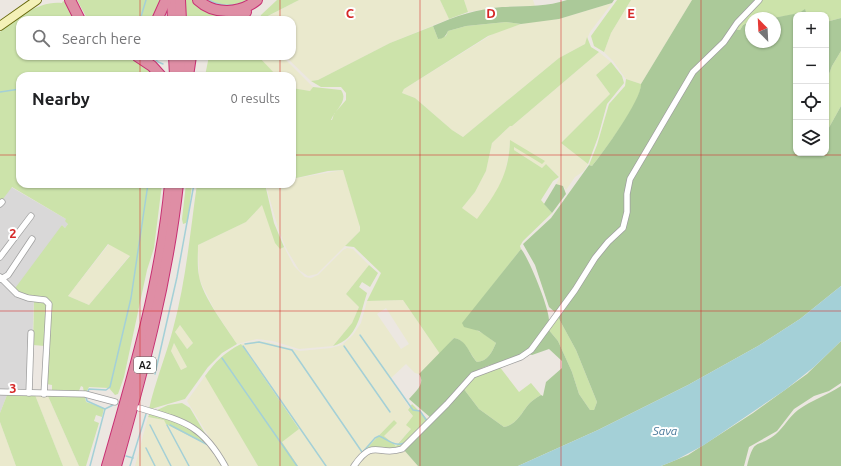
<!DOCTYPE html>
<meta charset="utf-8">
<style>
body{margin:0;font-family:Ubuntu,sans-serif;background:#f6f6f6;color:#202124}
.controls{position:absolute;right:12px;top:12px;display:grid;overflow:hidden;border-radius:8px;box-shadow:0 1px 3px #0004}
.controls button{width:36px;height:36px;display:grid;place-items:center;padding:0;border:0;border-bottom:1px solid #e0e0e0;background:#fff;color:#202124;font:20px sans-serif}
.compass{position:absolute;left:745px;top:12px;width:36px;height:36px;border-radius:50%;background:#fff;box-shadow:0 1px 3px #0004;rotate:336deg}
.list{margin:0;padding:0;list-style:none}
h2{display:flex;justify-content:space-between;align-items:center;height:52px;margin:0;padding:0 16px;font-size:17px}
h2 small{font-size:13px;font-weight:400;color:#757577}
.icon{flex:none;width:22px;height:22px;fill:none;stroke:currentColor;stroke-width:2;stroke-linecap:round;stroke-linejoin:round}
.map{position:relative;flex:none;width:841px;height:466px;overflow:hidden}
.search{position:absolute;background:#fff;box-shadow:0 1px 3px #0004;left:16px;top:16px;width:280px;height:44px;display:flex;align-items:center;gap:10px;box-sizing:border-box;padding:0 14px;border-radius:12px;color:#757577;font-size:15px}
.panel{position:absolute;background:#fff;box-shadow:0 1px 3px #0004;left:16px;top:72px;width:280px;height:116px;border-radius:12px}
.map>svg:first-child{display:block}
</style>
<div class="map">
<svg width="841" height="466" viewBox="0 0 841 466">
<rect width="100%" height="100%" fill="#ece7e1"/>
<polygon fill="#d9d8d8" points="11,187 66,219 68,224 65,228 62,225 34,298 30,395 7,395 0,413 0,203"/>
<g fill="#eae9cd" fill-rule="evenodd">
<polygon points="299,0 440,0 449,19 390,43 318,80 311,81 285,56 292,56 292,20 261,20"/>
<polygon points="464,0 533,0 535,6 502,7 468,12"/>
<polygon points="631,0 692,0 641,84 626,79 613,61 604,52 611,33"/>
<polygon points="612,3 590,32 585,44 559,58 463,137 452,130 415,98 402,93 404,89 496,32 528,22 559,19"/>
<polygon points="599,52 611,62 596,75 610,94 561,143 588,164 584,171 575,177 566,190 563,186 556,184 560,177 546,164 542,168 514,150 513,143 510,141 509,153 504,178 493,198 477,220 462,208 475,192 486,171 492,143 510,126 512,126"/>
<polygon points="258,56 282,56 313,87 310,91 292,88 292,76 277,76"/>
<polygon points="343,170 359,222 360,231 317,274 308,276 299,270 287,250 279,231 266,186 274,184 292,184 292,179"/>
<polygon points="262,205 264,205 271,230 280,249 284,247 294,266 305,277 311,278 318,275 343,250 347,248 353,249 369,265 346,294 359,307 352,323 333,346 299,349 273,341 257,339 237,344 215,311 202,285 199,277 198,245 246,222"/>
<polygon points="109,244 130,255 89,305 68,296"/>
<path d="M 403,300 L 440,354 L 419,374 L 415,373 L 406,364 L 390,379 L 409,407 L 408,411 L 413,416 L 411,429 L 395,446 L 384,436 L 396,423 L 394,420 L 352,466 L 298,466 L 281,442 L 299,429 L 241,344 L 256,341 L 267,342 L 300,351 L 331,348 L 342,345 L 353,335 L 361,323 L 367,301 ZM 386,308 L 409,344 L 401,349 L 377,314 Z"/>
<polygon points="180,325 193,343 186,349 175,332"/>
<polygon points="174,343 187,367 181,370 171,351"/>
<polygon points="205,376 208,380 258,466 227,466 187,401"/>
<polygon points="35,395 48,396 79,466 63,466"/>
<polygon points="148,417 164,420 212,447 224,466 135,466"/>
<polygon points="0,422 16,466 0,466"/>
<polygon points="404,450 418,466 357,466 369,451"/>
</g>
<g fill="#cce3aa" fill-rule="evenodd">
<polygon points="77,0 160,0 152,20 88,20"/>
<polygon points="185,0 195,0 236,13 225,20 187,20"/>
<polygon points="201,0 254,0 231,9"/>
<polygon points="277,0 299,0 260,20 261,15"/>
<polygon points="440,0 464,0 468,12 449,19"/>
<polygon points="617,0 631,0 611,33 604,52 594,46 591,36"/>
<path d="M 760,0 L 841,0 L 841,18 L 826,22 L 826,15 L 807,15 L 805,10 C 790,18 768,18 751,18 L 751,21 L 743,25 L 740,30 L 734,29 Z"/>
<path d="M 63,1 L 67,3 L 78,20 L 20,20 L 20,56 L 133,56 L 158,76 L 20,76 L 20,184 L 162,184 L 154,248 L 147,270 L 124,377 L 118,394 L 115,395 L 109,388 L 89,387 L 86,393 L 84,393 L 83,387 L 81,386 L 78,393 L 52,392 L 52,385 L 46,384 L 50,305 L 13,291 L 62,225 L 65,228 L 68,224 L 65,221 L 66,219 L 12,187 L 0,203 L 0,32 C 15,18 41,0 62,3 ZM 108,244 L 130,256 L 89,305 L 68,296 Z"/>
<path d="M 506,22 L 521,24 L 488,36 L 404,89 L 402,93 L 415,98 L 452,130 L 463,137 L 559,58 L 585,44 L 587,37 L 591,47 L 599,52 L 512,126 L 510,126 L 492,143 L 486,171 L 475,192 L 462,208 L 477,219 C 497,192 509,175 510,140 L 545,161 L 542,164 L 514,147 L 514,150 L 542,168 L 546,164 L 559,177 L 553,181 L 541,200 L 552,213 L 523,241 L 520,246 L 521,249 L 463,323 L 484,334 L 496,343 C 492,352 488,361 477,362 C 470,355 466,340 454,338 L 440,354 L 403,300 L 367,301 L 381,273 L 354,247 L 345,246 L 360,231 L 360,227 L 343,170 L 328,171 L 292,179 L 292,88 L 310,91 L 313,87 L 341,90 C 349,101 335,110 331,120 L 332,120 L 334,114 L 346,100 L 346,93 L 341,87 L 321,87 L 311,81 L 318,80 L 390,43 L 433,26 L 438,39 L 446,36 L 448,31 L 466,26 Z"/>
<polygon points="841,51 841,106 826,133 826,82 832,66"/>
<polygon points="209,56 258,56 277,76 205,76"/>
<polygon points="611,62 622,76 624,83 607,104 598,137 588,164 561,143 610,94 596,75"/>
<path d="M 626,79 L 641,84 C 643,99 603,153 592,166 L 589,165 L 597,145 L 609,104 L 625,86 Z"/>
<polygon points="186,184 192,184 188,220 186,223 183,224 182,219"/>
<path d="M 197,184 L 265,184 L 274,223 L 284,247 L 280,249 L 275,243 L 262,205 L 246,222 L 198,245 C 198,255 197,266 199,276 C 202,296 226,327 237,344 L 222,353 L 208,367 L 185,399 L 151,409 L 149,409 C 155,382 166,356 173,329 C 186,281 190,233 197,184 ZM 180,325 L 193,343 L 187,349 L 175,332 ZM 174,343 L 187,367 L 181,370 L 171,351 Z"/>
<path d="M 369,265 L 378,273 L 370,287 L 362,282 L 359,287 L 367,293 C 360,314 358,339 333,346 L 352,323 L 359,307 L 346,294 Z"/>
<polygon points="34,300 47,303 45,346 33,345"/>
<polygon points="558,317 576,350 597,402 594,410 590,410 579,394 572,372 558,341 548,329"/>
<path d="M 241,344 L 299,429 L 282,442 L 298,466 L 258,466 L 205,376 C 215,362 225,352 241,344 Z"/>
<path d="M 499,366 L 519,392 L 531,383 L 541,395 C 536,398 531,401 528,405 C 521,414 516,425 504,427 L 479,409 L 463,388 L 471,378 Z"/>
<polygon points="7,395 35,395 63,466 16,466 0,422 0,413"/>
<polygon points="48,396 85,396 86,402 104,408 102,417 96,415 94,421 99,423 86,466 79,466"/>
<polygon points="182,403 190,408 206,435 155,411 168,405"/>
<polygon points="412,404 428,420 401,448 364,451 394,420 397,423 384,436 396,446 411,429 406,425 413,416 408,410"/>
<path d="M 150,413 C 178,421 191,427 212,447 L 166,424 L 164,420 L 148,417 Z"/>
</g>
<g fill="#abc999">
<path d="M 567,0 L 614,0 L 612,3 L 559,19 L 521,24 L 506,22 L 466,26 L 448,31 C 446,36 443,39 438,39 L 433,26 C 456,16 477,9 502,7 C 524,6 546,7 567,0 Z"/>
<path d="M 692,0 L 757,0 L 723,42 L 699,63 L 632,172 L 623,225 L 557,314 L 549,307 L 535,265 L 523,244 L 551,218 L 589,165 L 592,166 C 603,153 642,99 641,84 Z"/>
<path d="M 805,9 L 807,15 L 796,15 L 796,153 L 826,153 L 826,133 L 841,106 L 841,286 L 800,319 L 758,346 L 688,385 L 598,430 L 518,466 L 418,466 L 404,450 L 463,388 L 479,409 L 504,427 C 516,425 521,414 528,405 C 531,401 536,398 541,395 L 543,396 L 546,382 L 562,368 L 562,361 L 549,349 L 532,355 L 529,354 L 548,329 L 558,341 L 572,372 L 579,394 L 590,410 L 594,410 L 597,402 L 576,350 L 558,317 L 601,252 L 624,228 L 629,184 L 689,80 L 734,29 L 740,30 L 743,25 L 751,21 L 751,42 L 775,42 L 775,18 L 773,18 L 799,13 Z"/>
<polygon points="841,18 841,51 832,66 826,82 826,22"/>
<polygon points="556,184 563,186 566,194 552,213 544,204"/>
<path d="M 521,249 C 529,258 549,308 549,320 C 549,327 528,352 522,356 C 508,362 491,363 478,370 C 466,378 442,406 431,418 L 409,399 C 415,392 426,384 419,374 L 454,338 C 467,340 469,354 477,362 C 488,361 492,352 496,343 L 479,331 L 464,327 L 462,323 Z"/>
<polygon points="841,341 841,383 829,391 814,396 794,409 777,431 749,447 744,466 661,466 688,455 753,413 807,374"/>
<path d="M 841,386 L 841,466 L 747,466 C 755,435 756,450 776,434 C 784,427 789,417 798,410 C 812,400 827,395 841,386 Z"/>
</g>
<polygon fill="#a4d0d7" points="841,286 841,341 814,367 785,390 704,445 676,460 661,466 518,466 598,430 688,385 758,346 800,319"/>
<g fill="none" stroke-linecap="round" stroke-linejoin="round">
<g stroke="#a4d0d7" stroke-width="1.5">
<path d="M 209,0 C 221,7 236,7 248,0"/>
<polyline points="140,20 146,0"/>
<polyline points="152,56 158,62 163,64"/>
<polyline points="196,73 200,76"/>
<polyline points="0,92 20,89"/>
<polyline points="360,335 413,410 420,411 427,421"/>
<polyline points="245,344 259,342 292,350 362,452"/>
<polyline points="243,346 326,466"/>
<polyline points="344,346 390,412"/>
<polyline points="222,358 297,466"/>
<polyline points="155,374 177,277 194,184"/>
<polyline points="87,393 89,389 106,390 110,387 131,298 148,184"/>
<polyline points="86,397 87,401 105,409 113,405"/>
<polyline points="150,425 171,466"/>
<polyline points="167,425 189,466"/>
<polyline points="170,425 208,445"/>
<polyline points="146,448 155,466"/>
<path d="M 361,454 L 375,438 L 379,436 C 389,440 394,447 405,443"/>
<polyline points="126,456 133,458"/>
<polyline points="90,466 105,409"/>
<polyline points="130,466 146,414"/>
</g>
<defs>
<g id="street">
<polyline points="0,204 2,202"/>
<polyline points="0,257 31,216"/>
<polyline points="0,277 17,294 28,298 45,300 49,304 44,394"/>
<polyline points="1,279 8,275 32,239"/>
<polyline points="0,392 85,394 115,402"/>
<polyline points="29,393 31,333"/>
<path d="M 139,408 C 183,421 202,424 225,466"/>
<path d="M 354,466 C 374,437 378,457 402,449 L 447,404 L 473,375 L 521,357 L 531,350 L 575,290 L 595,258 L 608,242 L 623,228 L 627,212 L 627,194 L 630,179 L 693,72 L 724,42 L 737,23 L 759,0"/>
</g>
<polyline id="secondary" points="0,26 37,0"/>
<g id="highway">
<polyline points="70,0 80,20"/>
<polyline points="172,0 173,20"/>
<polyline points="180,0 181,20"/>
<path d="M 198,0 C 214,15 240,14 257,0"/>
<polyline points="157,20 166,0"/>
<polyline points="229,20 246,12"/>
<polyline points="137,56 152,66 161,76"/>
<polyline points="174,56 175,76"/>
<polyline points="183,56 183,72"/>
<polyline points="188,76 191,56"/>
<path d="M 107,466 C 134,373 161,281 170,184"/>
<path d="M 116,466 C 143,370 167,284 178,184"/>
</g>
</defs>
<use href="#street" stroke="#9f9f9f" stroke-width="7"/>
<use href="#secondary" stroke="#67680c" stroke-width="10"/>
<use href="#highway" stroke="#c83073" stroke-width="12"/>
<use href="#street" stroke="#fff" stroke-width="5.5"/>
<use href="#secondary" stroke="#f4f1b7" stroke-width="8"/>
<use href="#highway" stroke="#df8ea5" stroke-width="10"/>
</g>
<path fill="none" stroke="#d62828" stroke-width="1" stroke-opacity="0.55" d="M 140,0 L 140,20M 280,0 L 280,20M 420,0 L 420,466M 561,0 L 561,466M 701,0 L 701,466M 140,56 L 140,76M 280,56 L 280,76M 0,155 L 20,155M 292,155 L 841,155M 140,184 L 140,466M 280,184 L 280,466M 0,311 L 841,311"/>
<g text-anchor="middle" stroke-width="4" stroke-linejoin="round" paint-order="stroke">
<rect fill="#fff" stroke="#5f5f5f" stroke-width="1" x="134" y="357" width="22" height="16" rx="3"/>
<g font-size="10" font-weight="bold" fill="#1b1b1b">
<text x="145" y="369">A2</text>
</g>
<g font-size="12" font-style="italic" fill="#4d7b9c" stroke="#fff">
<text x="665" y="435">Sava</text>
</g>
</g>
<g font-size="13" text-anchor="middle" font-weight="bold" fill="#d62828" stroke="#fff" stroke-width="4" stroke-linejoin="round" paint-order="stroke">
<text x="350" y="18">C</text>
<text x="491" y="18">D</text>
<text x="631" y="18">E</text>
<text x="13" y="238">2</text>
<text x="13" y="393">3</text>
</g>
</svg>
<div class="controls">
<button>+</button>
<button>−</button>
<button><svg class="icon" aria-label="locate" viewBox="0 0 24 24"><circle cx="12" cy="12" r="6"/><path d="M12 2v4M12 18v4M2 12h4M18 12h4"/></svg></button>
<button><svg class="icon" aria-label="layers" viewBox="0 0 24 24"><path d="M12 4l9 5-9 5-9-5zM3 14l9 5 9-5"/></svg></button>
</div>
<svg class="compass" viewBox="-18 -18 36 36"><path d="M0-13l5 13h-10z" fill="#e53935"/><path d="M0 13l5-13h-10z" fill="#757577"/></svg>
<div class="search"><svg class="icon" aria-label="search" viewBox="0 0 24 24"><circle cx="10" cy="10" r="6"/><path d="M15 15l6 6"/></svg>Search here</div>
<section class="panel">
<h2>Nearby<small>0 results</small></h2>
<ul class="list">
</ul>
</section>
</div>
